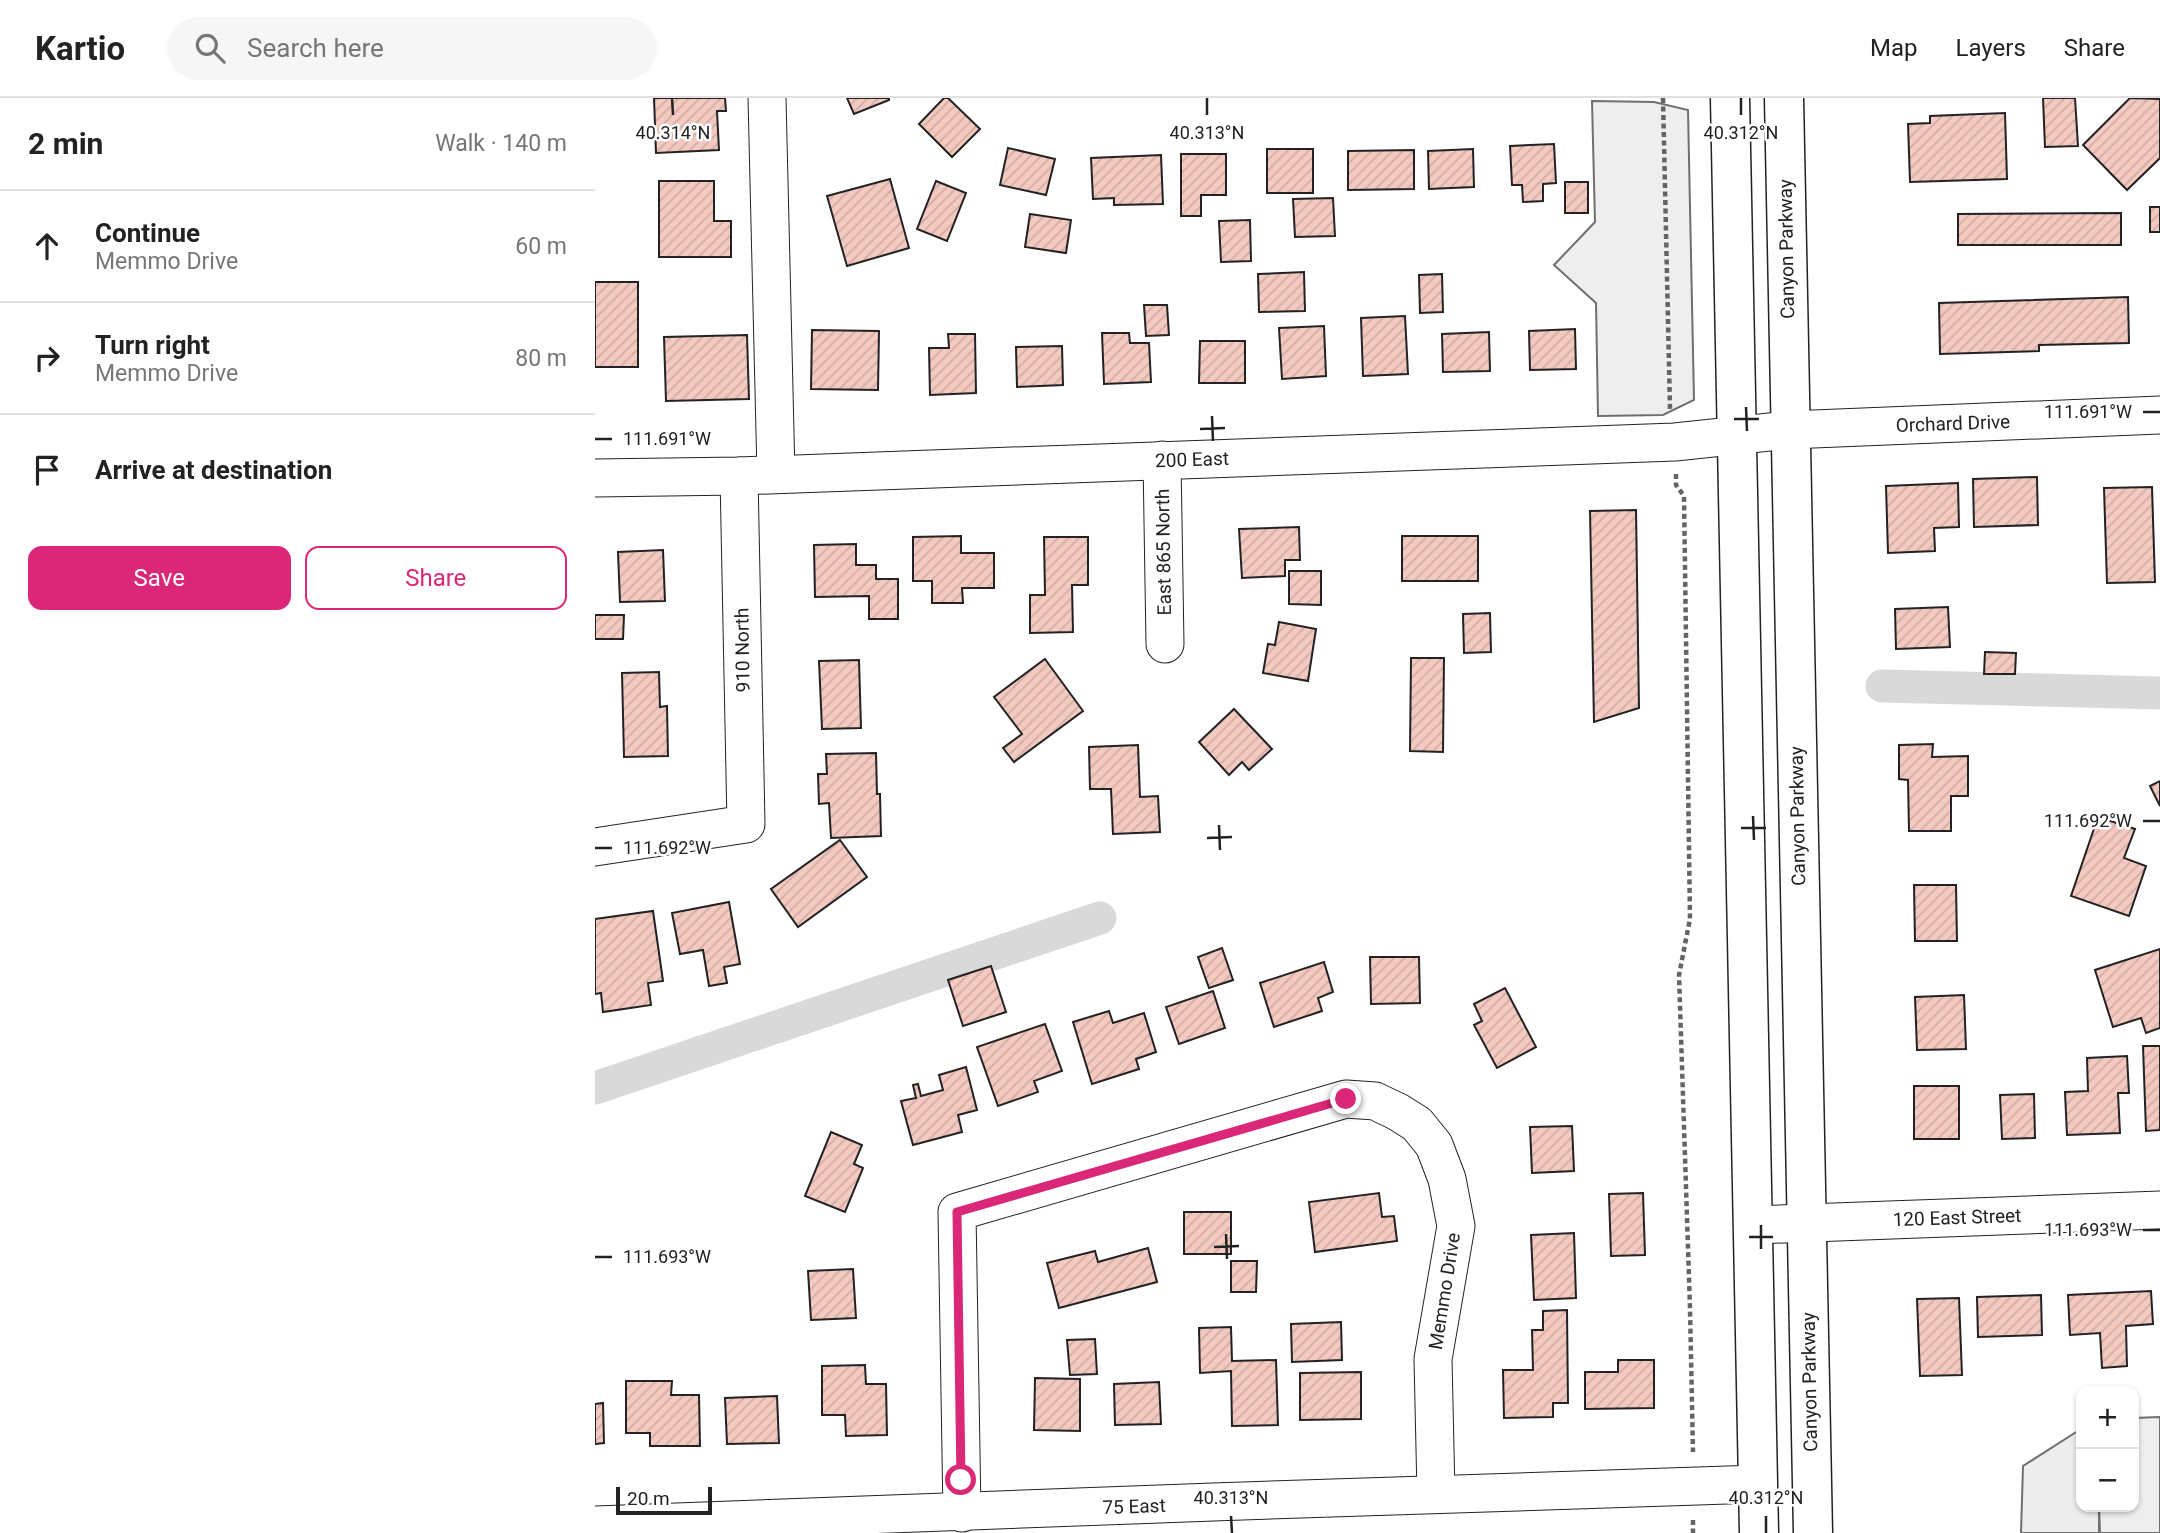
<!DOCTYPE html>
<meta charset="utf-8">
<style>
body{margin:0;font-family:Roboto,sans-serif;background:#f6f6f6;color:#222}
.controls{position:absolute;right:21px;bottom:21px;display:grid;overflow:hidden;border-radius:14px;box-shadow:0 2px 5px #0004}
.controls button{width:63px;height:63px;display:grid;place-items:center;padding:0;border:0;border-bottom:2px solid #e0e0e0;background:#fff;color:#222;font:35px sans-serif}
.scale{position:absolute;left:21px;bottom:18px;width:96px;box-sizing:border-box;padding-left:7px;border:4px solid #222;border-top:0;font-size:19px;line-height:24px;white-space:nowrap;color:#222;-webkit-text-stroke:5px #fff;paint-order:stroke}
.stop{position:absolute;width:21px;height:21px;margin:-16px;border:5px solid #db2777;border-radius:50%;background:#fff}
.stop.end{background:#db2777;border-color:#fff;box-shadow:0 2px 7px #0008}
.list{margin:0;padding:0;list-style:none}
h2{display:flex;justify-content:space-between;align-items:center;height:91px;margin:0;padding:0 28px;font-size:30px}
h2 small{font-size:23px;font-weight:400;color:#767676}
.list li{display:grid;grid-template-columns:46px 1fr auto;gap:21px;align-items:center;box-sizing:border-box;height:112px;padding:0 28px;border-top:2px solid #e0e0e0}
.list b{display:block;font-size:26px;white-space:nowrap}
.list p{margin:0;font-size:23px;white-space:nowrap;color:#767676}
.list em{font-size:23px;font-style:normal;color:#767676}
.actions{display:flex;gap:14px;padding:21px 28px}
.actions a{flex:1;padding:16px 0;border:2px solid #db2777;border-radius:14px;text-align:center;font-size:24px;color:#db2777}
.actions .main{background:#db2777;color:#fff}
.icon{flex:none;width:38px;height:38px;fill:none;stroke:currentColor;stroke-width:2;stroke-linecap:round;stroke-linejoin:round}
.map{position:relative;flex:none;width:1565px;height:1435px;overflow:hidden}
header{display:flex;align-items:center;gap:42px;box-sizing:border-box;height:98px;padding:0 35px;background:#fff;border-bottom:2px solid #e0e0e0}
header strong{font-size:33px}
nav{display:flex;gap:38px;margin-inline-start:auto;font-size:24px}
.search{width:490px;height:63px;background:#f6f6f6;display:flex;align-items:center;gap:18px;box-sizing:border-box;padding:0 24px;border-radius:38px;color:#767676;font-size:26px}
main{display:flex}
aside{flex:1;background:#fff}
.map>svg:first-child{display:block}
</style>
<header>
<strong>Kartio</strong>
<div class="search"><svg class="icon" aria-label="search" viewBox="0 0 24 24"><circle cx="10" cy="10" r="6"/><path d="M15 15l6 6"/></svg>Search here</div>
<nav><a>Map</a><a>Layers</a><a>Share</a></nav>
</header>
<main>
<aside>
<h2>2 min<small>Walk · 140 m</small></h2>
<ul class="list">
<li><svg class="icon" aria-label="ahead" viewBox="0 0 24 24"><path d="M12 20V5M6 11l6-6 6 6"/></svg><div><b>Continue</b><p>Memmo Drive</p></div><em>60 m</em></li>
<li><svg class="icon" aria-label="right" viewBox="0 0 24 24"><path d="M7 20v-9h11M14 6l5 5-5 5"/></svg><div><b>Turn right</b><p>Memmo Drive</p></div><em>80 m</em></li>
<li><svg class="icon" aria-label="arrive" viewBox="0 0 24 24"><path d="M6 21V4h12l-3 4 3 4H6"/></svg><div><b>Arrive at destination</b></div></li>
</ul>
<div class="actions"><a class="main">Save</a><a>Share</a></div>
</aside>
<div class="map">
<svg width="1565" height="1435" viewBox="0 0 1565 1435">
<defs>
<pattern id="building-hatch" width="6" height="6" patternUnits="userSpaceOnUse" patternTransform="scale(1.75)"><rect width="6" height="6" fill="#f3c9c0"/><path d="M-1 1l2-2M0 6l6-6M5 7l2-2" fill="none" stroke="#d0aca5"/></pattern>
</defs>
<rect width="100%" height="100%" fill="#fff"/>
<g fill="#eee" stroke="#6f6f6f" stroke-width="2">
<polygon points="997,3 1059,4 1093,12 1099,302 1068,317 1003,318 1001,205 959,167 1000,124"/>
<polygon points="1565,1319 1565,1435 1505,1435 1504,1409 1539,1409 1539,1320"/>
</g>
<polygon fill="#ededed" stroke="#6f6f6f" stroke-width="2" points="1486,1331 1486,1409 1504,1409 1504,1435 1426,1435 1428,1368"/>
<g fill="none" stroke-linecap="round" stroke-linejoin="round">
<g stroke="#d9d9d9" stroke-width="33">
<polyline points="1287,588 1565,595"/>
<polyline points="0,990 505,820"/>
</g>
</g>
<g fill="url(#building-hatch)" stroke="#222" stroke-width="2">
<polygon points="59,0 130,0 131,13 122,13 124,52 61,55"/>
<polygon points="252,0 294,0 294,2 259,16"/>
<polygon points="349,0 353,0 385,31 357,59 324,26"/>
<polygon points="1448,0 1480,0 1483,48 1450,49"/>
<polygon points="1535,0 1565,1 1565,60 1532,92 1488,47"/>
<polygon points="1410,15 1412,81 1315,84 1313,26 1335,25 1335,18"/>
<polygon points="959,46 961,85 948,86 948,103 928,104 927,87 917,87 915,48"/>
<polygon points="413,50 460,61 451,97 405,87"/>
<rect x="672" y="51" width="46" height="44"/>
<polygon points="878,51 879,89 834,91 833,53"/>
<polygon points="819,52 819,91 753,92 753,53"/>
<polygon points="586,56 631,56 631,97 606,97 606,118 586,118"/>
<polygon points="566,57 568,106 519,107 519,100 498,101 496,60"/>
<polygon points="295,81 314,150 252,168 232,98"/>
<polygon points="64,83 119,83 119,123 136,123 136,159 64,159"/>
<polygon points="341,83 371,95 352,143 322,131"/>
<rect x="970" y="84" width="23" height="31"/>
<polygon points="738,100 740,138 700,139 698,101"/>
<rect x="1555" y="109" width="10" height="25"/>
<polygon points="1526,115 1526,147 1363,147 1363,116"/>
<polygon points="435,116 476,122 471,155 430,149"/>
<polygon points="655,122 656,163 626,164 624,123"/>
<polygon points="709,174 710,213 664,214 663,176"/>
<polygon points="847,176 848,214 825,215 824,177"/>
<rect x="0" y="184" width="43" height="85"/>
<polygon points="1533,199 1534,245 1444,247 1444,253 1345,256 1344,205"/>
<polygon points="549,207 572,207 574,237 551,238"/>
<polygon points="810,218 813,276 768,278 766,220"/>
<polygon points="729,228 731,278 687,281 684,230"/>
<polygon points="980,231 981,271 935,272 934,233"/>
<polygon points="217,232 284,233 283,292 216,291"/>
<polygon points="894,234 895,273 848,274 847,236"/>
<polygon points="507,235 534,235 535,245 554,245 556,284 509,286"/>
<polygon points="353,236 380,236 381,295 335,297 334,250 354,250"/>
<polygon points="152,237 154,301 71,303 69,239"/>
<polygon points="605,243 650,243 650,285 604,285"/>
<polygon points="467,248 468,287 422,289 421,249"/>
<polygon points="1442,379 1443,427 1379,429 1378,381"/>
<polygon points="1363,385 1364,429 1339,430 1340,453 1293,455 1291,388"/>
<polygon points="1557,389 1560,484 1512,485 1509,390"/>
<polygon points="1041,412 1044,610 999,624 995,413"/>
<polygon points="704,429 705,462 690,462 690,478 647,480 644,431"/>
<polygon points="366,438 366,455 399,455 399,490 367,490 368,505 337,505 337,483 318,483 318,439"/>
<rect x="807" y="438" width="76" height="45"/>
<polygon points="449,439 493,439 493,487 477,487 478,534 435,535 435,497 450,497"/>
<polygon points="261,446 261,467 281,467 281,481 303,481 303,521 274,521 274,498 220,499 219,447"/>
<polygon points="68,452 70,503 25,504 23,454"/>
<polygon points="694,473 726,473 726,507 694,506"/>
<polygon points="1353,509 1355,549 1301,551 1300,511"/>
<polygon points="895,515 896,554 869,555 868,516"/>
<polygon points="0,517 29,517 28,541 0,541"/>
<polygon points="684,524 721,531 713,583 668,575 673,546 680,547"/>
<polygon points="1390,554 1421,555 1420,576 1389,576"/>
<polygon points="816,560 849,560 848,654 815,653"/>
<polygon points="450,561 488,613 419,664 408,650 427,636 399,599"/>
<polygon points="264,562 266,630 227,631 224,563"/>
<polygon points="64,574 65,609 72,608 73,658 29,659 27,575"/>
<polygon points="639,611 677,651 654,672 647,664 634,677 604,644"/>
<polygon points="1338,646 1337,659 1373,658 1373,698 1356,698 1356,733 1314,733 1313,682 1304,681 1304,647"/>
<polygon points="543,647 545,699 563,698 565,734 518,736 516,691 495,691 494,649"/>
<polygon points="281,655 282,696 285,696 286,738 236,740 234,705 224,706 223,676 232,676 231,656"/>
<polygon points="1565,683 1565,708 1555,688"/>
<polygon points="1503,719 1540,731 1529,760 1551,768 1534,818 1476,798"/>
<polygon points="245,742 272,779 203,829 176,791"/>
<polygon points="1319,787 1361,787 1362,843 1320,843"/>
<polygon points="134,804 145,866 129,869 132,885 114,888 108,852 85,856 77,815"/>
<polygon points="58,813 68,883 53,885 56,907 8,914 6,895 0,896 0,821"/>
<polygon points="627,850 638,882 614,890 603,859"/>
<polygon points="1565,851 1565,930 1551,935 1546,920 1518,929 1500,872"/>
<polygon points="775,859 824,859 825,905 776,906"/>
<polygon points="729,864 738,894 723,900 727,913 679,929 665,885"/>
<polygon points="396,868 411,914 368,928 353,882"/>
<polygon points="910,890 941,949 902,970 879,927 887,923 879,906"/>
<polygon points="618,893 630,930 584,946 571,909"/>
<polygon points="1369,897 1371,951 1322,952 1320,899"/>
<polygon points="514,913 518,925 549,915 561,954 541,961 544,971 497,986 478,924"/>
<polygon points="450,926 467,973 439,983 443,994 403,1008 382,949"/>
<polygon points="1548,948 1565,948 1565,1032 1551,1033"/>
<polygon points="1532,958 1534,995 1523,995 1525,1035 1472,1037 1470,994 1493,993 1492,960"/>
<polygon points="371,969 382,1012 363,1017 367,1034 318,1047 306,1003 321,1000 318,987 323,986 326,998 348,992 344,977"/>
<rect x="1319" y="988" width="45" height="53"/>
<polygon points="1439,996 1440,1040 1407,1041 1405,997"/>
<polygon points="977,1028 979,1073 937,1075 935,1029"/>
<polygon points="236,1034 267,1047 259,1066 268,1070 250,1114 210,1098"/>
<polygon points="784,1095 787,1119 799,1118 802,1143 720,1154 714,1104"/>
<polygon points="1048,1095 1050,1157 1016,1158 1014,1096"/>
<rect x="589" y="1114" width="47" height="42"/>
<polygon points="979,1135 981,1200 939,1202 936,1137"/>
<polygon points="553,1150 562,1184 464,1210 452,1165 500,1153 503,1164"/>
<polygon points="636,1163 662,1163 661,1194 636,1194"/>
<polygon points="258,1171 261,1220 216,1222 213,1173"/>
<polygon points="1556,1193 1558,1226 1531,1228 1532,1268 1507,1270 1505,1235 1475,1237 1473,1197"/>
<polygon points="1446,1197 1447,1237 1383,1239 1382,1199"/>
<polygon points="1364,1200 1367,1277 1325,1278 1322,1201"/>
<polygon points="972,1212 973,1305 958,1305 958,1319 909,1320 908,1272 938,1272 937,1232 948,1232 948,1213"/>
<polygon points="746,1224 747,1262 697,1264 696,1226"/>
<polygon points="636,1229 637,1263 681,1262 683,1327 637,1328 636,1273 605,1275 604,1230"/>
<polygon points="500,1241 502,1276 475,1277 472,1242"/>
<polygon points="1023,1262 1059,1262 1059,1310 990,1311 990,1274 1023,1274"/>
<polygon points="270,1267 271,1286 291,1286 292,1337 251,1338 250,1317 227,1317 227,1268"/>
<polygon points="766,1274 766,1321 705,1322 705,1275"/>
<polygon points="440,1280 485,1281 485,1333 439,1332"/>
<polygon points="31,1283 77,1283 76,1297 104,1297 105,1348 55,1348 55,1335 31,1335"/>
<polygon points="564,1284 566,1326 520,1327 519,1286"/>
<polygon points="182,1298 184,1345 132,1346 130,1300"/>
<polygon points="8,1305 9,1345 0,1346 0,1306"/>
</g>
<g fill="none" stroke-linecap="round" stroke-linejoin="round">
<defs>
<g id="minor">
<polyline points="172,0 181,376"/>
<polyline points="567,362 570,546"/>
<polyline points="0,380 144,378 1080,344 1194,332 1565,317"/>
<polyline points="0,749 151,726 144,378"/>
<polyline points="1159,1127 1565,1112"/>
<polyline points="367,1415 362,1114 751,1001 780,1003 803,1014 822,1026 839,1047 852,1081 861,1128 838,1261 841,1396"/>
<path d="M 0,1427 C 388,1414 775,1396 1163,1386"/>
</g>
<g id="highway">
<polyline points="1135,0 1164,1435"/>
<polyline points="1189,0 1218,1435"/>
</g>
</defs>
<use href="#minor" stroke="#222" stroke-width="39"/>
<use href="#highway" stroke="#222" stroke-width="41"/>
<g stroke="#646464" stroke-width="4.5" stroke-dasharray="5 3.5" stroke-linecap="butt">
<polyline points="1068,0 1075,311"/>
<polyline points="1081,376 1081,387 1089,398 1095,821 1084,877 1095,1210 1098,1354"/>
<polyline points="1098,1422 1098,1435"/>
</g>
<use href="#minor" stroke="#fff" stroke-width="37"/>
<use href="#highway" stroke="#fff" stroke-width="38"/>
</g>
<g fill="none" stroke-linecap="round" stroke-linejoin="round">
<polyline stroke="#db2777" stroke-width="9" points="366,1382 362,1114 751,1001"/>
</g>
<path fill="none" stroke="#222" stroke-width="2.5" d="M 77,0 L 78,17M 612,0 L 612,17M 1146,0 L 1146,17M 1151,309 L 1152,333M 1548,314 L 1565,314M 617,318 L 618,343M 1139,321 L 1164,321M 605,331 L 630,330M 0,341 L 17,341M 1158,718 L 1159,742M 1548,723 L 1565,723M 624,727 L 625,752M 1146,730 L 1171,730M 612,740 L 637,739M 0,750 L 17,750M 1166,1127 L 1166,1151M 1548,1132 L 1565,1132M 631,1136 L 632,1161M 1154,1139 L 1178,1139M 619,1149 L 644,1148M 0,1159 L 17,1159M 636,1418 L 637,1435M 1171,1418 L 1171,1435"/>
<g text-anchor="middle" stroke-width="5" stroke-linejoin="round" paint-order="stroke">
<g font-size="19" fill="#222" stroke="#fff">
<text transform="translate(1191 151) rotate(-91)" y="7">Canyon Parkway</text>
<text transform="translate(1358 325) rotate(-2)" y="7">Orchard Drive</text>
<text transform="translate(597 361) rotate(-2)" y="7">200 East</text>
<text transform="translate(568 454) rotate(-91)" y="7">East 865 North</text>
<text transform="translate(147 552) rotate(-91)" y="7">910 North</text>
<text transform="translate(1202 718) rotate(-91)" y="7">Canyon Parkway</text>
<text transform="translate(1362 1119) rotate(-2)" y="7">120 East Street</text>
<text transform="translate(849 1193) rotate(-81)" y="7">Memmo Drive</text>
<text transform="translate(1214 1284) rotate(-91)" y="7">Canyon Parkway</text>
<text transform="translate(539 1408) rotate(-2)" y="7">75 East</text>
</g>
</g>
<g font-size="18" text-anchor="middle" fill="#222" stroke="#fff" stroke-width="5" stroke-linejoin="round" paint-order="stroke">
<text x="78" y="41">40.314°N</text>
<text x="612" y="41">40.313°N</text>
<text x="1146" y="41">40.312°N</text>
<text x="1493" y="320">111.691°W</text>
<text x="72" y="347">111.691°W</text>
<text x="1493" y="729">111.692°W</text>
<text x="72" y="756">111.692°W</text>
<text x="1493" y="1138">111.693°W</text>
<text x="72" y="1165">111.693°W</text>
<text x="636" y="1406">40.313°N</text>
<text x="1171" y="1406">40.312°N</text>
</g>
</svg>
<div class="controls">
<button>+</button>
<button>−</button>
</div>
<div class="scale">20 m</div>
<div class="stop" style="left:366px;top:1382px"></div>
<div class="stop end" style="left:751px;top:1001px"></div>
</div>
</main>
